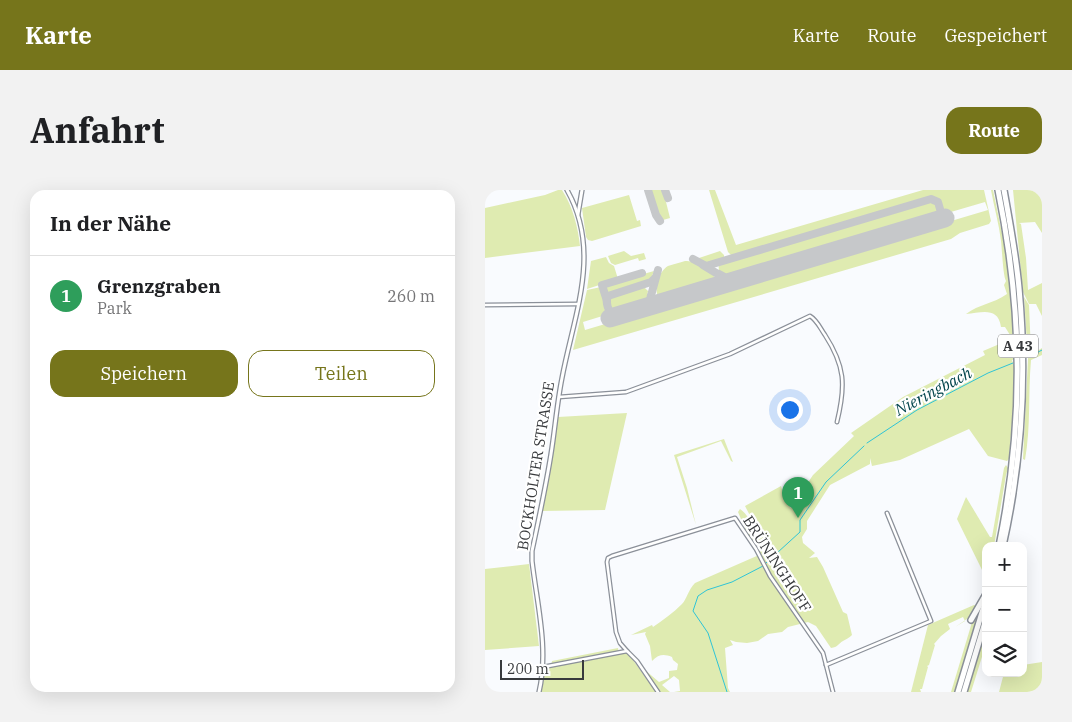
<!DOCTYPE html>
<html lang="de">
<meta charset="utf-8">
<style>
body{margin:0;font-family:"IBM Plex Serif",serif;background:#f2f2f2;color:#202124}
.controls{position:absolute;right:15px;bottom:15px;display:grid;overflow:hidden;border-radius:10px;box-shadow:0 5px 20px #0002}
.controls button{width:45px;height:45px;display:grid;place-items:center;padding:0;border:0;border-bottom:1px solid #e0e0e0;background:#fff;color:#202124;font:25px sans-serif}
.scale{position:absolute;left:15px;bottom:12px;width:84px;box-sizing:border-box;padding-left:5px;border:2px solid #383a3d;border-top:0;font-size:14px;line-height:18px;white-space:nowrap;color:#383a3d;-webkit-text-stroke:4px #fff;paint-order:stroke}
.you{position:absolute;left:304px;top:219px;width:18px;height:18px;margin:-12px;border:4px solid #fff;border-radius:50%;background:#1a73e8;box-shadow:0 0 0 8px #1a73e833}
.badge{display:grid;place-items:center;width:32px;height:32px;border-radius:50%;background:#76751b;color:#fff;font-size:16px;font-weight:700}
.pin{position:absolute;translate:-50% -41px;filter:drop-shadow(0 1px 2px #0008)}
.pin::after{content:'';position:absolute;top:26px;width:18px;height:15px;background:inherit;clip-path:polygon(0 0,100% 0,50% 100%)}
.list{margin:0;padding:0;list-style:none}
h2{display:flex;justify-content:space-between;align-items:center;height:65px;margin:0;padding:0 20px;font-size:21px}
h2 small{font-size:16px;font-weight:400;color:#757577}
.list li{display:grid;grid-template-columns:32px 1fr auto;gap:15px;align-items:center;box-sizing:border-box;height:80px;padding:0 20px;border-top:1px solid #e0e0e0}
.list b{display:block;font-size:19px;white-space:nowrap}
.list p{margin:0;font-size:16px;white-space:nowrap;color:#757577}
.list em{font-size:16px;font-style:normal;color:#757577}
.actions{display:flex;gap:10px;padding:15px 20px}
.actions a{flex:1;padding:11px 0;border:1px solid #76751b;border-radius:15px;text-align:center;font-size:18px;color:#76751b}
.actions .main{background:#76751b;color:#fff}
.icon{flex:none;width:28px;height:28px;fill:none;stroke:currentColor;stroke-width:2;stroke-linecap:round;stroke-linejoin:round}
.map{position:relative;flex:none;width:557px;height:502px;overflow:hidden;border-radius:15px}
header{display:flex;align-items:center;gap:30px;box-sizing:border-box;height:70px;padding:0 25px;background:#76751b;color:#fff}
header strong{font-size:24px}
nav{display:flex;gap:28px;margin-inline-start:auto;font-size:18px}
.intro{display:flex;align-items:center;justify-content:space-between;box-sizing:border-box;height:120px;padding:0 30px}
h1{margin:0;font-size:35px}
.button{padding:12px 22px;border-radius:15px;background:#76751b;color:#fff;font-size:18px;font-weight:700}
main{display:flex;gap:30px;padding:0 30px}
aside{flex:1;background:#fff;border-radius:15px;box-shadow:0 5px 20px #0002}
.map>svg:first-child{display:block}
</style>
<header>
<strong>Karte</strong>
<nav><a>Karte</a><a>Route</a><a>Gespeichert</a></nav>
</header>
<div class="intro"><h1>Anfahrt</h1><a class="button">Route</a></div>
<main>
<aside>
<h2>In der Nähe<small></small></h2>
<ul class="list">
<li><span class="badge" style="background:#2e9e5b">1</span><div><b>Grenzgraben</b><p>Park</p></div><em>260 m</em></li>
</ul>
<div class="actions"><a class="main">Speichern</a><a>Teilen</a></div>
</aside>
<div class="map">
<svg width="557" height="502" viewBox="0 0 557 502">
<rect width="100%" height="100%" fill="#f9fbfe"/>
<g fill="#dfebb1">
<path d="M 73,0 L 77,0 C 88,17 93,37 95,56 L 0,68 L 0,18 L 60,5 Z"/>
<polygon points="166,0 178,0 185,28 178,30 174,26"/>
<path d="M 224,0 L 230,0 L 251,55 L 438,0 L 499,0 L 506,31 L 504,34 L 475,43 L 466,49 L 88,160 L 102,100 L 116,97 L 124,124 L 98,132 L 100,140 L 503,20 L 500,12 L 459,24 C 457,16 455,8 445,8 L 247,66 L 243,62 Z"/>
<path d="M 506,0 L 508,0 L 523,72 L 530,156 L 526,154 L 527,160 L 528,157 L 530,158 L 530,169 L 527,170 L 529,176 L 529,208 L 524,269 L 522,271 L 503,266 L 484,239 L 415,270 L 387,276 L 385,268 L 385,274 L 345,295 L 322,331 L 322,339 L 317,347 L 318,353 L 330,363 L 324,368 L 332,367 L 338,377 L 358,422 L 362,424 L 367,445 C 364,448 361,449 358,451 C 353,454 353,457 346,458 L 331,436 L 323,432 L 303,437 L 297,442 L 283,444 L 273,451 L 262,453 L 251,452 L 245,450 L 248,455 L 240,458 L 243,498 L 245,502 L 189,502 L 195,501 L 194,490 L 189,486 L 177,495 L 185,502 L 174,502 L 160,480 L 174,492 L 184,488 L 184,481 L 192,480 L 193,474 L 188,470 L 187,467 C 179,464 174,464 167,471 L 165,456 L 160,444 L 161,442 L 146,445 L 167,435 L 168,437 C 178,430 188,423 197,414 C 202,409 203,400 210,393 L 274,365 L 273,362 L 275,359 L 270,351 L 275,345 L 260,316 L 296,296 L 300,311 L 306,318 L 328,285 L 369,246 L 366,243 L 418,207 L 500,165 L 498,161 L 524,150 L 525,145 L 520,137 L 516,137 C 513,116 496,123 481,124 C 494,114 508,114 522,104 L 519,95 L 521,91 C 518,86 517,59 516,51 C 514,34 509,17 506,0 Z"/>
<polygon points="528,0 557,0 557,43 550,32 534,33 536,34 541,68 543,100 557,93 557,126 551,114 544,114 538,102"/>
<polygon points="144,5 152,31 155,30 156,36 107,51 103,50 101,47 97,18"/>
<path d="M 443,11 L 451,12 L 454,19 L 453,24 L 449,27 L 245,88 C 239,87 232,82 234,75 L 238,72 Z"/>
<polygon points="139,61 146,66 159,63 161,69 154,71 153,68 130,75 126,73 123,66"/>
<polygon points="235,61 239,65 239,68 220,74 211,69"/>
<polygon points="121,67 124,73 129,76 133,89 102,99 106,71"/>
<path d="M 200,71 C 210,71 226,78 230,88 L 229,92 L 178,108 L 173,106 C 169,98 174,81 183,76 C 188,74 195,73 200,71 Z"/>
<polygon points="169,81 165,91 123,103 121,102 120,95"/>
<polygon points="155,97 160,98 163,101 161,112 133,121 126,119 124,112 126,106"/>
<path d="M 539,107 L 544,115 L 546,162 L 549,163 L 557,158 L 557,165 L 546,170 C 543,203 546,237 540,270 L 538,269 L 543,169 Z"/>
<polygon points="142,223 120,320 57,321 66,274 73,227"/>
<polygon points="239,249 248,272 246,271 236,251 192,267 202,298 211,335 189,265"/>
<polygon points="521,275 523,278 521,285 509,356 501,356 501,383 499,384 472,329 481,307 505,347 507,347 519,278"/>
<path d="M 255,319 C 264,325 272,341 269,351 C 261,344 257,331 253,322 Z"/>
<polygon points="44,374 54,456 0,460 0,379"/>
<polygon points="489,415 492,416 485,427 470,437 480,431 478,427 463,434 465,439 456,446 449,454 450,455 444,475 442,476 443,477 437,499 435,499 436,502 426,502 443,435"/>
<polygon points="495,418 470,502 466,502 488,429"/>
<polygon points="501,441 501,454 486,502 482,502"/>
<polygon points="133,458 134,463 143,463 171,502 55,502 59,480 66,477 67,471"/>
<polygon points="557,472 557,502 514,502 519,483 538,483 538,475"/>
</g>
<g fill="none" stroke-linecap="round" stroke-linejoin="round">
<g stroke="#2fc4d6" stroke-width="1">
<polyline points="544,167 557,160"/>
<polyline points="382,253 432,220 503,183 528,173"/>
<polyline points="281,373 315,342 315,330 341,292 379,256"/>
<polyline points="242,502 223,443 208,421 213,406 222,400 247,392 278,376"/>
</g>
<g stroke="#c6c8ca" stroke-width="8">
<polyline points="163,0 171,25 175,31"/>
<polyline points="180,0 183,8"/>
<polyline points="208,69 221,76 446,9 453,12 457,26 452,31"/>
<polyline points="218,75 236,86 236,92 231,96"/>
<polyline points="234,84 245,90 249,91"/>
<polyline points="166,106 168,111 176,113"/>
<polyline points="122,111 117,95 157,83"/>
<polyline points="160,117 164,113 173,80"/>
<path d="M 135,125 L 129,125 C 123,122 120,112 123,106 L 166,92 L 170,88"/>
</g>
<polyline stroke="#c6c8ca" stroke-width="19" points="125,128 460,28"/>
<defs>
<g id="minor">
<polyline points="0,115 93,114"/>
<path d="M 74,207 L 141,202 L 245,164 L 325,126 C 332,130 335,138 340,145 C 360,176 361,195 352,232"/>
<polyline points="142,461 135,453 131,442 122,372 123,368 127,366 250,328 271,359 285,386 338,463 348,502"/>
<polyline points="341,475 446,431 402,323"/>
<polyline points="58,477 142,461 152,471 173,502"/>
</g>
<g id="tertiary">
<polyline points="93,24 97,0"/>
<path d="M 54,502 C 64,459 52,414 47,371 L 47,361 C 54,328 61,296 66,264 C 70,239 72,213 77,188 C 89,124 117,62 82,0"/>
</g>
<g id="motorway">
<path d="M 513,0 C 538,122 539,234 514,356"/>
<path d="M 518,356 C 537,271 542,184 534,98 C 531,65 525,33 519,0"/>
<polyline points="486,430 501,404"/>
<polyline points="473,502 501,409"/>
<polyline points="479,502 501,429"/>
</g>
</defs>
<use href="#minor" stroke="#8b9099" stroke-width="5"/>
<use href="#tertiary" stroke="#8b9099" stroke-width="5.5"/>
<use href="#motorway" stroke="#8b9099" stroke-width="8"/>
<use href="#minor" stroke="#fff" stroke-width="2.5"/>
<use href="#tertiary" stroke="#fff" stroke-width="3"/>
<use href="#motorway" stroke="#fff" stroke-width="5"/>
</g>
<g text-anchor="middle" stroke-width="4.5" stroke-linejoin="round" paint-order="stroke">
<rect fill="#fff" stroke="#747577" stroke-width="1" x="513" y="144.5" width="40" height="23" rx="4"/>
<g font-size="14" font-weight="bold" fill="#383a3d">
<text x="533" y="161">A 43</text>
</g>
<g font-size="15" fill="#383a3d" stroke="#fff">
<text transform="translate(51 276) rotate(-81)" y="5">BOCKHOLTER STRASSE</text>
<text transform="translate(292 374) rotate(57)" y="5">BRÜNINGHOFF</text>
</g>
<g font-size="16" font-style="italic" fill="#04464d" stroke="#fff">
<text transform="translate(448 201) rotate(-28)" y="6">Nieringbach</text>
</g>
</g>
</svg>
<div class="controls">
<button>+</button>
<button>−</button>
<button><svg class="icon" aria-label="layers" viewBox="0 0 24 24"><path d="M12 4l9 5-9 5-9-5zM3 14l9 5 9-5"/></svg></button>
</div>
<div class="scale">200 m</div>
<div class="you"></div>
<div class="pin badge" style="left:313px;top:328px;background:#2e9e5b">1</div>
</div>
</main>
